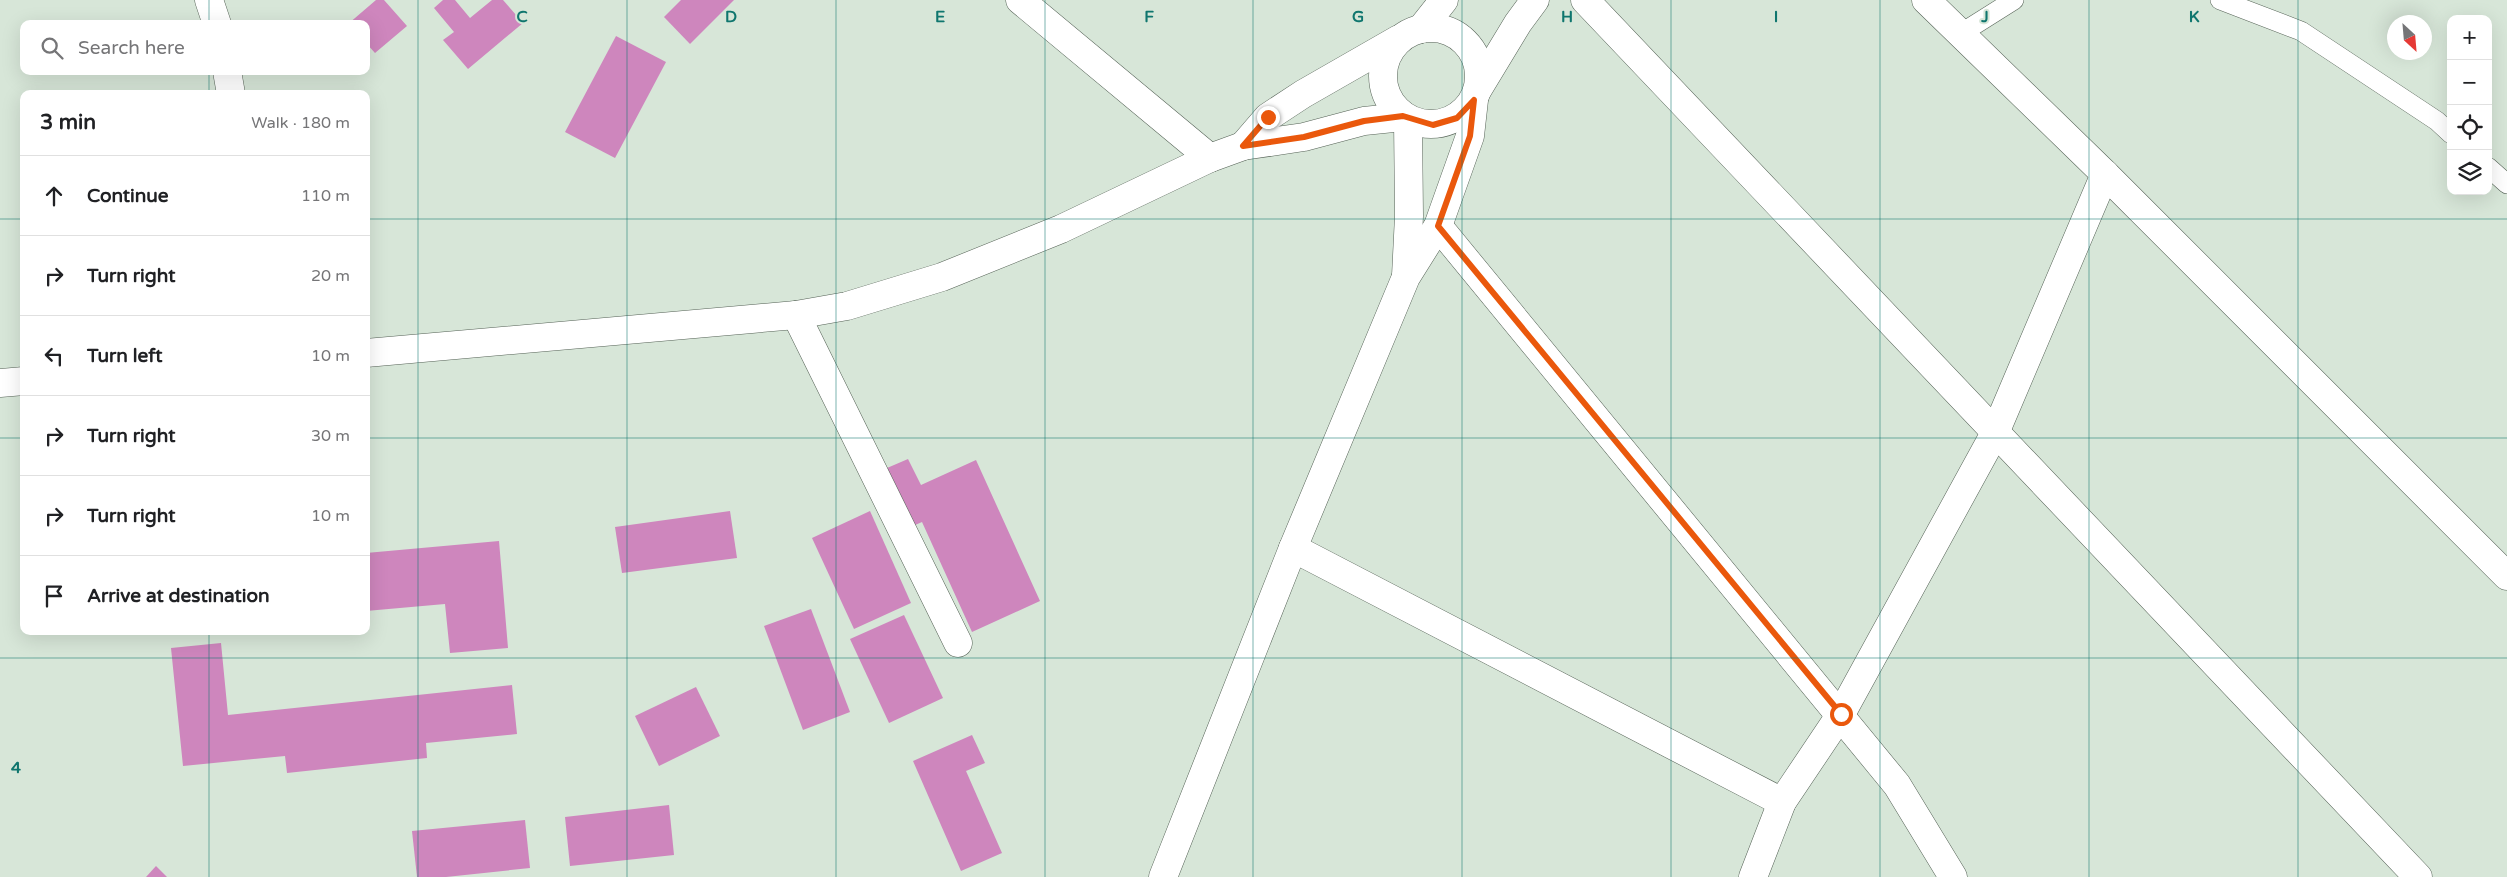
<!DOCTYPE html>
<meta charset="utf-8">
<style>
body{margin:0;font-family:"Varela Round",sans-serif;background:#f6f6f6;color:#202124}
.controls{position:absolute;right:15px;top:15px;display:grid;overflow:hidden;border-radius:10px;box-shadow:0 5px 20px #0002}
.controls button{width:45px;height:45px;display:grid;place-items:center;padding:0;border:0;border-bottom:1px solid #e0e0e0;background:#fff;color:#202124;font:25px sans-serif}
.compass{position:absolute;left:2387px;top:15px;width:45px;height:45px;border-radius:50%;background:#fff;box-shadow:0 5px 20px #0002;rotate:154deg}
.stop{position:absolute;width:15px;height:15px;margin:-11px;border:4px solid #ea580c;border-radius:50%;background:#fff}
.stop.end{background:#ea580c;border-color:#fff;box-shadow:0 1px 5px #0008}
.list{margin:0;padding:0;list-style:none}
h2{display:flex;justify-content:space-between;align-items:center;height:65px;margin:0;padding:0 20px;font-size:21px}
h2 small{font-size:16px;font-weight:400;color:#757577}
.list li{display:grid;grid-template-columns:32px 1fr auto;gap:15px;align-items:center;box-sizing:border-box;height:80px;padding:0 20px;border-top:1px solid #e0e0e0}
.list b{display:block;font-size:19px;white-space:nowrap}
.list em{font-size:16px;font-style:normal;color:#757577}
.icon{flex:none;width:28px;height:28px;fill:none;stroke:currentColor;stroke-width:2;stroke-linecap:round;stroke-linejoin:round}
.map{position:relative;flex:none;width:2507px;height:877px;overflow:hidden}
.search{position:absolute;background:#fff;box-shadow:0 5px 20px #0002;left:20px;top:20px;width:350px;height:55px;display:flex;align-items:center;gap:12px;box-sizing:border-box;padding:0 18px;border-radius:10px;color:#757577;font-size:19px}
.panel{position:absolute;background:#fff;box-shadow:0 5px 20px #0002;left:20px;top:90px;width:350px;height:545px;border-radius:10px}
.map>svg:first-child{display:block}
</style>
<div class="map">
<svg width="2507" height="877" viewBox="0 0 2507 877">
<rect width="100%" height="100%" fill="#d7e6d8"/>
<g fill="#ce86bd">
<polygon points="376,0 384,0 407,26 375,53 366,43 366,24 348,24"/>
<polygon points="443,0 455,0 470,18 492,0 503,0 523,23 468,69 443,40 454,32 434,8"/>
<polygon points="681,0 734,0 690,44 664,17"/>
<polygon points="616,36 666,62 615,158 565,132"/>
<polygon points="908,459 921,485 976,460 1040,601 972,632 922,522 906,529 880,471"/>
<polygon points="730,511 737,558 622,573 615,527"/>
<polygon points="870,511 911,603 854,629 812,538"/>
<polygon points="499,541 508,648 450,653 445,604 366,611 366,553"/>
<polygon points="811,609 850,712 803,730 764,626"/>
<polygon points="904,615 943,698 889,723 850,639"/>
<polygon points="221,643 228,715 512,685 517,734 426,743 427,758 287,773 285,756 183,766 171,648"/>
<polygon points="696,687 720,736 659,766 635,716"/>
<polygon points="972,735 985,763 966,771 1002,853 961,871 913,761"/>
<polygon points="669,805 674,855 570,866 565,817"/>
<polygon points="525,820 530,868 446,877 417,877 412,831"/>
<polygon points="156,866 167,877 146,877"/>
</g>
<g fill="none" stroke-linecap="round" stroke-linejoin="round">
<defs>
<g id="service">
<polyline points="2220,0 2301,31 2437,121 2451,134"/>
<polyline points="1960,34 2014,0"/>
<polyline points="2488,167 2507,184"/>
</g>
<g id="minor">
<polyline points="209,0 217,24"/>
<polyline points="1020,0 1210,158"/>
<polyline points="1585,0 2418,877"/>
<polyline points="1926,0 2105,174 2507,576"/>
<polyline points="227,71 231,94"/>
<polyline points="1438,226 1897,785 1953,877"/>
<polyline points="796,315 958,643"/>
<polyline points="1293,548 1782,802"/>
<polyline points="1753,877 1782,802 1841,714 1995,433 2105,174"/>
</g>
<g id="tertiary">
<polyline points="1406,276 1409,216 1408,120"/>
<polyline points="1163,877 1293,548 1406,277 1438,226 1470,136 1474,100"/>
</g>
<g id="secondary">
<circle cx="1431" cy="76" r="48"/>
<polyline points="1421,29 1444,0"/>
<polyline points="1478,89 1518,23 1535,0"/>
<polyline points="1243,146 1268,117 1303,94 1399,39"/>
<polyline points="366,353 796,315 847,306 942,277 1061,229 1210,158 1243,146 1304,137 1364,121 1403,117"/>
<polyline points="0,383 24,381"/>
</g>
</defs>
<use href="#service" stroke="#556256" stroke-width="20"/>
<use href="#minor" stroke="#556256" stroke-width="29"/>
<use href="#tertiary" stroke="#556256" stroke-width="29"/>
<use href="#secondary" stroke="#556256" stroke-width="29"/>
<use href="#service" stroke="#fff" stroke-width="19"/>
<use href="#minor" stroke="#fff" stroke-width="28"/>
<use href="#tertiary" stroke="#fff" stroke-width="28"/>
<use href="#secondary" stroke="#fff" stroke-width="28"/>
</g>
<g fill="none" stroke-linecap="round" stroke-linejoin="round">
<polyline stroke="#ea580c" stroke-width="6" points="1268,117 1243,146 1304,137 1364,121 1403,116 1433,125 1457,118 1474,100 1470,136 1438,226 1841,714"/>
</g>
<path fill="none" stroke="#0f766e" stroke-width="1" stroke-opacity="0.55" d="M 209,0 L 209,24M 418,0 L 418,877M 627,0 L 627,877M 836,0 L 836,877M 1045,0 L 1045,877M 1253,0 L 1253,877M 1462,0 L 1462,877M 1671,0 L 1671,877M 1880,0 L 1880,877M 2089,0 L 2089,877M 2298,0 L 2298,877M 209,71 L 209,94M 0,219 L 24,219M 366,219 L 2507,219M 0,438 L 24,438M 366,438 L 2507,438M 209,631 L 209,877M 0,658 L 2507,658"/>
<g font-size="16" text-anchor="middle" font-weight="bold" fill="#0f766e" stroke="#d7e6d8" stroke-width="4" stroke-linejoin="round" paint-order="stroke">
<text x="522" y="22">C</text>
<text x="731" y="22">D</text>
<text x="940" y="22">E</text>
<text x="1149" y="22">F</text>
<text x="1358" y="22">G</text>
<text x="1567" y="22">H</text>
<text x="1776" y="22">I</text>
<text x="1985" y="22">J</text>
<text x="2194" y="22">K</text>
<text x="16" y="773">4</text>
</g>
</svg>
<div class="controls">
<button>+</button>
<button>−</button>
<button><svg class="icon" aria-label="locate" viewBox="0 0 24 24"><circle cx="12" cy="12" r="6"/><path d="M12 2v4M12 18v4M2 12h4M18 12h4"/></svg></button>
<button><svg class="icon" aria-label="layers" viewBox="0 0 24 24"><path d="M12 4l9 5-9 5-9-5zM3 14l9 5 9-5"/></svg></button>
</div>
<svg class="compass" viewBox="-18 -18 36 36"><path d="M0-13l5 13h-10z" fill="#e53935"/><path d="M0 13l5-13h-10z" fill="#757577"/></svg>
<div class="stop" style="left:1841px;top:714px"></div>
<div class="stop end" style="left:1268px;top:117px"></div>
<div class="search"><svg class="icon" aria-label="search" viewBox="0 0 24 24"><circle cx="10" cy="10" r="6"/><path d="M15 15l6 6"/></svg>Search here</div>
<section class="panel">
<h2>3 min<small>Walk · 180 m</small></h2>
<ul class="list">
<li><svg class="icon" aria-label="ahead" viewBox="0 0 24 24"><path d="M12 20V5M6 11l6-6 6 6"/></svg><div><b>Continue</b></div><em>110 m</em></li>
<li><svg class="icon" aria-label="right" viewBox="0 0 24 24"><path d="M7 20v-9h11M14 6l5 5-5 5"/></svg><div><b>Turn right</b></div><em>20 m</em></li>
<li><svg class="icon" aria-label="left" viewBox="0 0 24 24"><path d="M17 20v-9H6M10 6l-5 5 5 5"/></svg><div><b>Turn left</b></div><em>10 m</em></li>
<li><svg class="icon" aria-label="right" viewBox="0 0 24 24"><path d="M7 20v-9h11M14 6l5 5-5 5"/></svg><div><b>Turn right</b></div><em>30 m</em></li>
<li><svg class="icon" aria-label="right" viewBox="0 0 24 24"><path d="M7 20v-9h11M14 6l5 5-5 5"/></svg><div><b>Turn right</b></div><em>10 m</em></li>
<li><svg class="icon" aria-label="arrive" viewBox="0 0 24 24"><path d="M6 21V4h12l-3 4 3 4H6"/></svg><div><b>Arrive at destination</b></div></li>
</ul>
</section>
</div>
